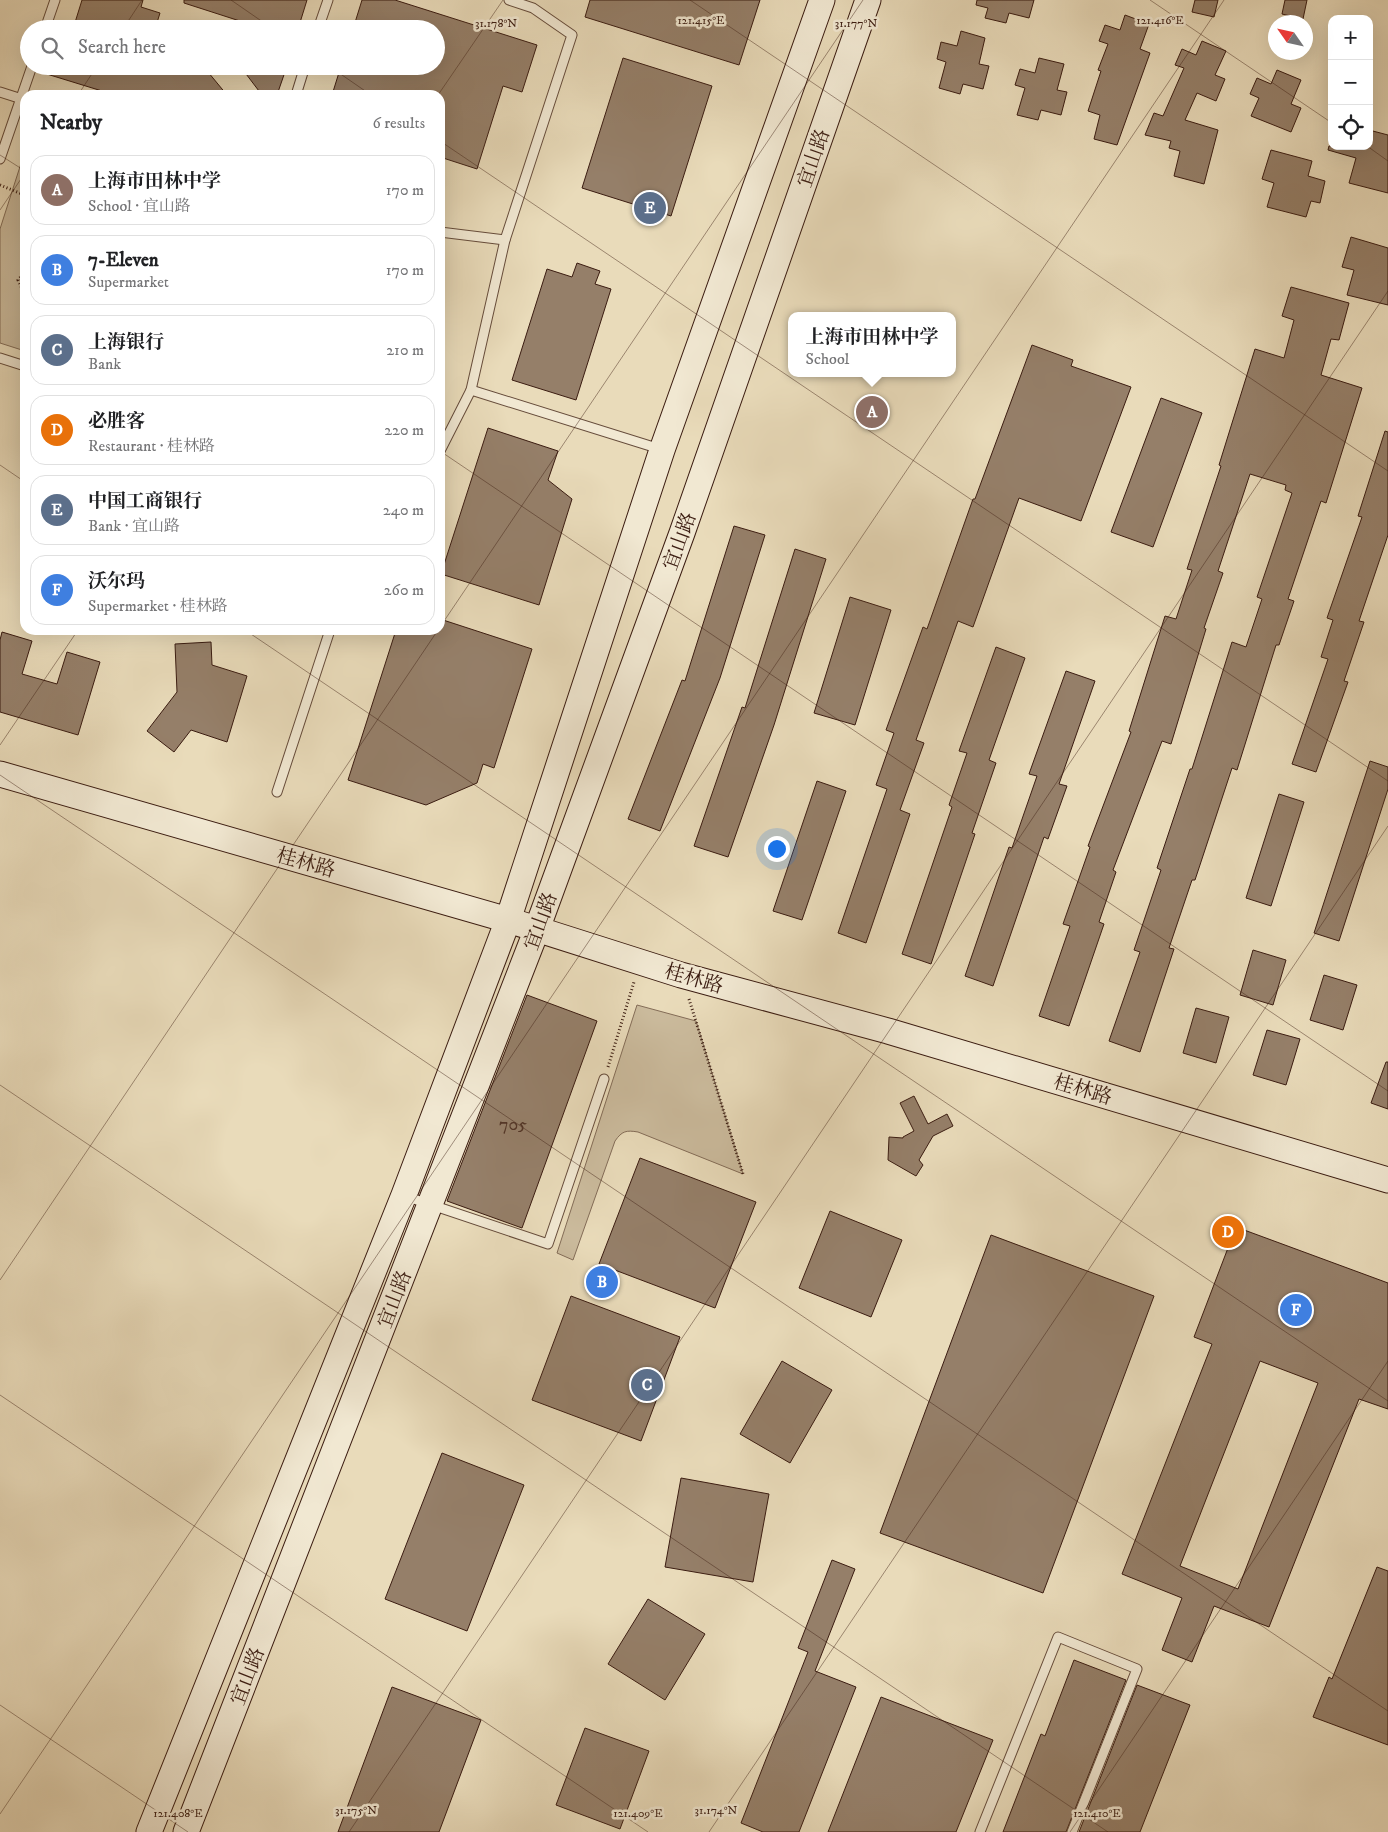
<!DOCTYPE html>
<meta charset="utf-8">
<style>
body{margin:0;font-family:"IM FELL DW Pica","Noto Serif SC",serif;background:#f2f2f2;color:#202124}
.controls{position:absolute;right:15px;top:15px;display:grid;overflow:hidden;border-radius:10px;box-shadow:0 5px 20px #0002}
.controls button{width:45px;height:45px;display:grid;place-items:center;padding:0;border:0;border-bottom:1px solid #e0e0e0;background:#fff;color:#202124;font:25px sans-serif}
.compass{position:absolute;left:1268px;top:15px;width:45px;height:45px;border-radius:50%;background:#fff;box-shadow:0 5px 20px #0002;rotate:304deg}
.you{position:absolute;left:776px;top:848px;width:18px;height:18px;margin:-12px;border:4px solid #fff;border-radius:50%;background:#1a73e8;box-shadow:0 0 0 8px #1a73e833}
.badge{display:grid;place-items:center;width:32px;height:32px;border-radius:50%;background:#b45309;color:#fff;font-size:16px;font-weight:700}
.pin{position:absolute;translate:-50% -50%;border:2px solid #fff;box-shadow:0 1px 5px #0006}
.popup{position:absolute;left:788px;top:312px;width:168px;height:65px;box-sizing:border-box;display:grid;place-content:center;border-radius:10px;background:#fff;filter:drop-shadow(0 1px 4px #0005);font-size:16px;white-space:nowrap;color:#757577}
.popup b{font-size:19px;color:#202124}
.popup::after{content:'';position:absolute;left:50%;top:100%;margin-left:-10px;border:10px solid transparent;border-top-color:#fff}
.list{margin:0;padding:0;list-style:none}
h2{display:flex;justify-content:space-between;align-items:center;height:65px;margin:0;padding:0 20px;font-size:21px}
h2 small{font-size:16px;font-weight:400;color:#757577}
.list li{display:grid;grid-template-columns:32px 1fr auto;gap:15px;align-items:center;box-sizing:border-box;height:70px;margin:0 10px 10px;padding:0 10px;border:1px solid #e0e0e0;border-radius:15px}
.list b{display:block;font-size:19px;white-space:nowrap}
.list p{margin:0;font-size:16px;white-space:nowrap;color:#757577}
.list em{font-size:16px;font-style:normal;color:#757577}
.icon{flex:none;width:28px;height:28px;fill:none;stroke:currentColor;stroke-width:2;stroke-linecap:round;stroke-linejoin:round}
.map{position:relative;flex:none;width:1388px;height:1832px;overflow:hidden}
.search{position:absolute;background:#fff;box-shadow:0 5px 20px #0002;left:20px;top:20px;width:425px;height:55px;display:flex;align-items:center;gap:12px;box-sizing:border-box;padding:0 18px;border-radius:28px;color:#757577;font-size:19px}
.panel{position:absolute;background:#fff;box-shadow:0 5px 20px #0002;left:20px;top:90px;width:425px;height:545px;border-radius:15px}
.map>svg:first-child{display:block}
</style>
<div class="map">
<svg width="1388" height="1832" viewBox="0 0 1388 1832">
<rect width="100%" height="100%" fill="#e9dbba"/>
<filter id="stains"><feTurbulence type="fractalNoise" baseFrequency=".004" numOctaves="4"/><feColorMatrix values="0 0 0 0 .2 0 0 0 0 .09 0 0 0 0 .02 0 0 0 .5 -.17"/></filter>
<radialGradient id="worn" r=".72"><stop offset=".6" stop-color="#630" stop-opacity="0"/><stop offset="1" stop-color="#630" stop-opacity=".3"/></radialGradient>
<g fill="#cbbb9d" stroke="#836c57">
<polygon points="25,151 25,351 0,343 0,229"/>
<path d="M 637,1005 L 696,1021 L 743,1174 L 638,1132 C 626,1130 622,1131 615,1141 L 573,1260 L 557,1253 Z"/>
</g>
<g fill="#957f69" stroke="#3b1c11" fill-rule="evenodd">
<polygon points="82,0 143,0 141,7 160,13 155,29 73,29"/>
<polygon points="184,0 307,0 298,29 240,29 243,22 184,3"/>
<polygon points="362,0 395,0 537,45 522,92 503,86 477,169 440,157 440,95 332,95 341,66 436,66 436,29 353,29"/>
<polygon points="590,0 760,0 739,65 585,17"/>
<polygon points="977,0 1034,0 1029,18 1009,13 1006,23 985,18 988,8 976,5"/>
<polygon points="1195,0 1218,0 1214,17 1192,12"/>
<polygon points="1285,0 1307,0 1303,19 1282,14"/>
<polygon points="1125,15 1149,24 1140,49 1150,53 1117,145 1094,139 1100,115 1088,111 1101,71 1098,70 1108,44 1099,41 1105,25 1120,30"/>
<polygon points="961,31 985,38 979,64 989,66 983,89 963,84 960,94 939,88 946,62 937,59 941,42 957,46"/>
<polygon points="1202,41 1226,51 1215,75 1225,79 1216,101 1197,93 1185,120 1218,130 1204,184 1174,176 1180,151 1169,148 1171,141 1145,135 1154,113 1163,116 1184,68 1175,65 1182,49 1196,55"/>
<polygon points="623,58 712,86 671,216 582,188"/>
<polygon points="1039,58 1064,64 1057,90 1067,92 1061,115 1041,110 1038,120 1017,115 1025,88 1015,85 1020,69 1035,73"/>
<polygon points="38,66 192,66 208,72 227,95 115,95 37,71"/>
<polygon points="240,66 287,66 277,95 262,95"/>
<polygon points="1277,70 1301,80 1291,104 1301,108 1291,132 1251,116 1259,98 1250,94 1257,78 1271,84"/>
<polygon points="1369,130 1388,135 1388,193 1349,183 1356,158 1328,150 1329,146 1369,146"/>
<polygon points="1271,150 1312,161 1308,176 1325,181 1320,203 1311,201 1306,217 1267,207 1274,183 1262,179"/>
<polygon points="1351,237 1388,248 1388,305 1347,295 1354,270 1342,267"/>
<polygon points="577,263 600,271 595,284 611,289 576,400 512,380 547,269 572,277"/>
<polygon points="1291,287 1349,303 1339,340 1331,339 1321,375 1362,388 1326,503 1321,501 1288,599 1294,601 1279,645 1276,645 1237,770 1232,768 1195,880 1192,880 1169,948 1174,949 1140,1052 1109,1041 1140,952 1134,950 1161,870 1157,868 1190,769 1192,769 1232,642 1246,647 1262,599 1257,597 1292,493 1285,490 1286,485 1250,474 1218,571 1223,573 1204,628 1206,629 1171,744 1162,741 1113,870 1116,872 1099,922 1104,924 1069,1026 1039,1016 1070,926 1063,924 1090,847 1088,846 1131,732 1129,731 1165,616 1176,619 1192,570 1187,569 1221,466 1219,465 1255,349 1284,358 1294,320 1282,316"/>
<polygon points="1032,345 1073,360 1071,366 1131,387 1081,521 1019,498 973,627 958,621 916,740 924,743 900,810 910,814 866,943 838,933 887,789 876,785 894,733 886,730 923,627 927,629 973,499 975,499"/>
<polygon points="1161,398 1202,413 1153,547 1111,532"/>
<polygon points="488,428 558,451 548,480 572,499 539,605 441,574"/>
<polygon points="1385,431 1388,432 1388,535 1359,621 1364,622 1344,681 1348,682 1316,772 1292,764 1328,659 1321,657 1333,620 1327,618 1362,517 1358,516"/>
<polygon points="734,526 765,535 720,678 660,831 628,819 682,680 685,681"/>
<polygon points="795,549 826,559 774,725 728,857 694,846 742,707 745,708"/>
<polygon points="850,597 891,610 855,725 814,713"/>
<polygon points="440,619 532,649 494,768 483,764 477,783 426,805 348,780 396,630 440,630"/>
<polygon points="2,632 32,641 22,674 57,684 67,652 100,662 78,735 0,712 0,640"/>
<polygon points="211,642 212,665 247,676 227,742 191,730 174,752 147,731 177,692 175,644"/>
<polygon points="996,647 1025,658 989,760 996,763 972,833 975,834 931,964 902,954 952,807 949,805 967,753 959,751"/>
<polygon points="1066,671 1095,681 1059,784 1067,786 1048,839 1044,837 993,986 965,976 1009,847 1012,848 1037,776 1029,774"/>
<polygon points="1370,761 1388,767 1388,789 1339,941 1314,933"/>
<polygon points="817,781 846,791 802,920 773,911"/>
<polygon points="1279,794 1304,802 1271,906 1246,898"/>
<polygon points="1253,950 1286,960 1273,1005 1240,995"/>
<polygon points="1324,975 1357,985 1343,1030 1310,1020"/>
<polygon points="527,995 597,1021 522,1228 447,1201"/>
<polygon points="1196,1008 1229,1017 1216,1063 1183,1053"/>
<polygon points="1267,1030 1300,1039 1286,1085 1253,1075"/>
<polygon points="1386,1062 1388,1062 1388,1109 1371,1103"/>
<polygon points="914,1096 928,1124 947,1114 953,1126 933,1136 919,1160 923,1165 916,1176 888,1160 889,1137 903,1138 903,1137 914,1131 900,1103"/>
<polygon points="640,1158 756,1202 715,1308 599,1264"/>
<polygon points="830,1211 902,1240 871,1317 799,1288"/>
<path d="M 1236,1227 L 1388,1283 L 1388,1409 L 1359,1399 L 1269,1627 L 1214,1606 L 1192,1662 L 1162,1650 L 1182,1598 L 1122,1574 L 1212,1344 L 1194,1337 ZM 1260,1361 L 1318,1383 L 1238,1589 L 1180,1566 Z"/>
<polygon points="991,1235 1154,1296 1043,1593 880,1533"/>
<polygon points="571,1296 680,1337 641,1441 532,1400"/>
<polygon points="782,1361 832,1390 790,1463 740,1434"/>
<polygon points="442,1453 524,1485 467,1631 385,1599"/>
<polygon points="681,1478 769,1494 753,1582 665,1567"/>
<polygon points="832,1560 855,1569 815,1671 856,1687 799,1832 763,1832 741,1823 808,1652 798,1648"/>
<polygon points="1377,1567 1388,1571 1388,1745 1313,1717 1329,1677 1332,1679"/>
<polygon points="648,1599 705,1634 665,1700 608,1664"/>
<polygon points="1074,1660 1126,1680 1066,1832 1003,1832 1041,1734 1045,1736"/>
<polygon points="1137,1685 1190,1705 1140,1832 1079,1832"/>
<polygon points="392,1687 481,1720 439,1832 338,1832"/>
<polygon points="881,1697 993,1740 956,1832 828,1832"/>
<polygon points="585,1728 649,1751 620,1829 556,1805"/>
</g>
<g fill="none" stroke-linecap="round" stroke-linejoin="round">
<defs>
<g id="service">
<polyline points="45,29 55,0"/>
<polyline points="318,29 328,0"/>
<polyline points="0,92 25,100"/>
<polyline points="296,95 305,66"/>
<polyline points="0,159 32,66"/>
<polyline points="440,232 505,240"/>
<polyline points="0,358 25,366"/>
<polyline points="471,390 660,449"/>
<polyline points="440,451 471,390 505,240 572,35 533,8 509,0"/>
<polyline points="277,792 330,630"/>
<polyline points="405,1196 548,1244 604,1079"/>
<polyline points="980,1832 1058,1637 1137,1669 1072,1832"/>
</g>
<g id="secondary">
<polyline points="0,774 508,920 681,975 888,1031 1388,1180"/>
<polyline points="149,1832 404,1195 508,920 662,450 822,0"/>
<polyline points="186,1832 537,929 682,533 868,0"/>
</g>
</defs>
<use href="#service" stroke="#664c3b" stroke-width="11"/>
<use href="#secondary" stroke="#3b1c11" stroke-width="27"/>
<g stroke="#3b1c11" stroke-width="3" stroke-dasharray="1 2.5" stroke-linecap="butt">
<polyline points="0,185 22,194 25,197"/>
<polyline points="25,272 18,280 25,295"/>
<polyline points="689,999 743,1174"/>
<polyline points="608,1067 634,982"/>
</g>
<use href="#service" stroke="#f1e8d2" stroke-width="9"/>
<use href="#secondary" stroke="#f1e8d2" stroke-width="25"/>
</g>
<path fill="none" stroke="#3b1c11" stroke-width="1" stroke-opacity="0.45" d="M 231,0 L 273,29M 690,0 L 1388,471M 1150,0 L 1332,123M 123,29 L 142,0M 329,66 L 371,95M 78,95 L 97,66M 438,95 L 503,0M 440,141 L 1388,781M 1367,146 L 1388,161M 0,155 L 25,171M 0,210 L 25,173M 440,451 L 1388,1091M 0,465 L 25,482M 440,627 L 863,0M 245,630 L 1388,1401M 0,745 L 78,630M 0,775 L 1388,1711M 0,1085 L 1108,1832M 0,1280 L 438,630M 0,1395 L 648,1832M 0,1705 L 188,1832M 0,1814 L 1224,0M 349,1832 L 1388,291M 709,1832 L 1388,826M 1070,1832 L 1388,1361"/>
<g text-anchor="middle" stroke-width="5" stroke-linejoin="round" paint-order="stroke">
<g font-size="18" fill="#523527">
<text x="513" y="1130">705</text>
</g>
<g font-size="20" fill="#3b1c11" stroke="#f1e8d2">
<text transform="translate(813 158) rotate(-71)" y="7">宜山路</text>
<text transform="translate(679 541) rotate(-70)" y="7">宜山路</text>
<text transform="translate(306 862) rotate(16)" y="7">桂林路</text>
<text transform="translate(540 921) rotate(-70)" y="7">宜山路</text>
<text transform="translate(694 978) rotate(16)" y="7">桂林路</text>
<text transform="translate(1083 1089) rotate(17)" y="7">桂林路</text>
<text transform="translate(394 1299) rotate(-69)" y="7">宜山路</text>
<text transform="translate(247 1676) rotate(-69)" y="7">宜山路</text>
</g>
</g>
<g font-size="12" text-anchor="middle" fill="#3b1c11" stroke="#f1e8d2" stroke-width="5" stroke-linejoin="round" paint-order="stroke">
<text x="701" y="24">121.415°E</text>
<text x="1160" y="24">121.416°E</text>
<text x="496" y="27">31.178°N</text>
<text x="856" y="27">31.177°N</text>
<text x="356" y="1814">31.175°N</text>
<text x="716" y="1814">31.174°N</text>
<text x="178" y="1817">121.408°E</text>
<text x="638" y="1817">121.409°E</text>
<text x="1097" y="1817">121.410°E</text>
</g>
<rect width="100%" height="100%" filter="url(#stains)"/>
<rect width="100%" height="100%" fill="url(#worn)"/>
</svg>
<div class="controls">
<button>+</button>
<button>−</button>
<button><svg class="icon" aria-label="locate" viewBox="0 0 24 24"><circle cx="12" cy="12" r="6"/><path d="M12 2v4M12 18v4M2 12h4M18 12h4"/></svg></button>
</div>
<svg class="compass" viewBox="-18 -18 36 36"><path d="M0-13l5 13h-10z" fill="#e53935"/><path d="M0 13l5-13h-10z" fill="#757577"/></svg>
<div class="you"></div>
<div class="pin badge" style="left:872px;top:412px;background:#8d6e63">A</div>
<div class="popup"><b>上海市田林中学</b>School</div>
<div class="pin badge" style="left:602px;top:1282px;background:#3f7fe0">B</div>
<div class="pin badge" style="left:647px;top:1385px;background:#5c6f8a">C</div>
<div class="pin badge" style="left:1228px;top:1232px;background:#e8710a">D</div>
<div class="pin badge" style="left:650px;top:208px;background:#5c6f8a">E</div>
<div class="pin badge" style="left:1296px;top:1310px;background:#3f7fe0">F</div>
<div class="search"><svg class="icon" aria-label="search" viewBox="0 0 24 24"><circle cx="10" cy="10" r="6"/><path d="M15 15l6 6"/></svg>Search here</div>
<section class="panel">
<h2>Nearby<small>6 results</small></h2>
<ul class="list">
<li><span class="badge" style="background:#8d6e63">A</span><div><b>上海市田林中学</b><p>School · 宜山路</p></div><em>170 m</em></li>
<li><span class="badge" style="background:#3f7fe0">B</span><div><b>7-Eleven</b><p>Supermarket</p></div><em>170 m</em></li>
<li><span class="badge" style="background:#5c6f8a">C</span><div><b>上海银行</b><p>Bank</p></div><em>210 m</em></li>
<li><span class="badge" style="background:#e8710a">D</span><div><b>必胜客</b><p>Restaurant · 桂林路</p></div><em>220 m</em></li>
<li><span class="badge" style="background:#5c6f8a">E</span><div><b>中国工商银行</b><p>Bank · 宜山路</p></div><em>240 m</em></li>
<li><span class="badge" style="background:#3f7fe0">F</span><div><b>沃尔玛</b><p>Supermarket · 桂林路</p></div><em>260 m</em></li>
</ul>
</section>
</div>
